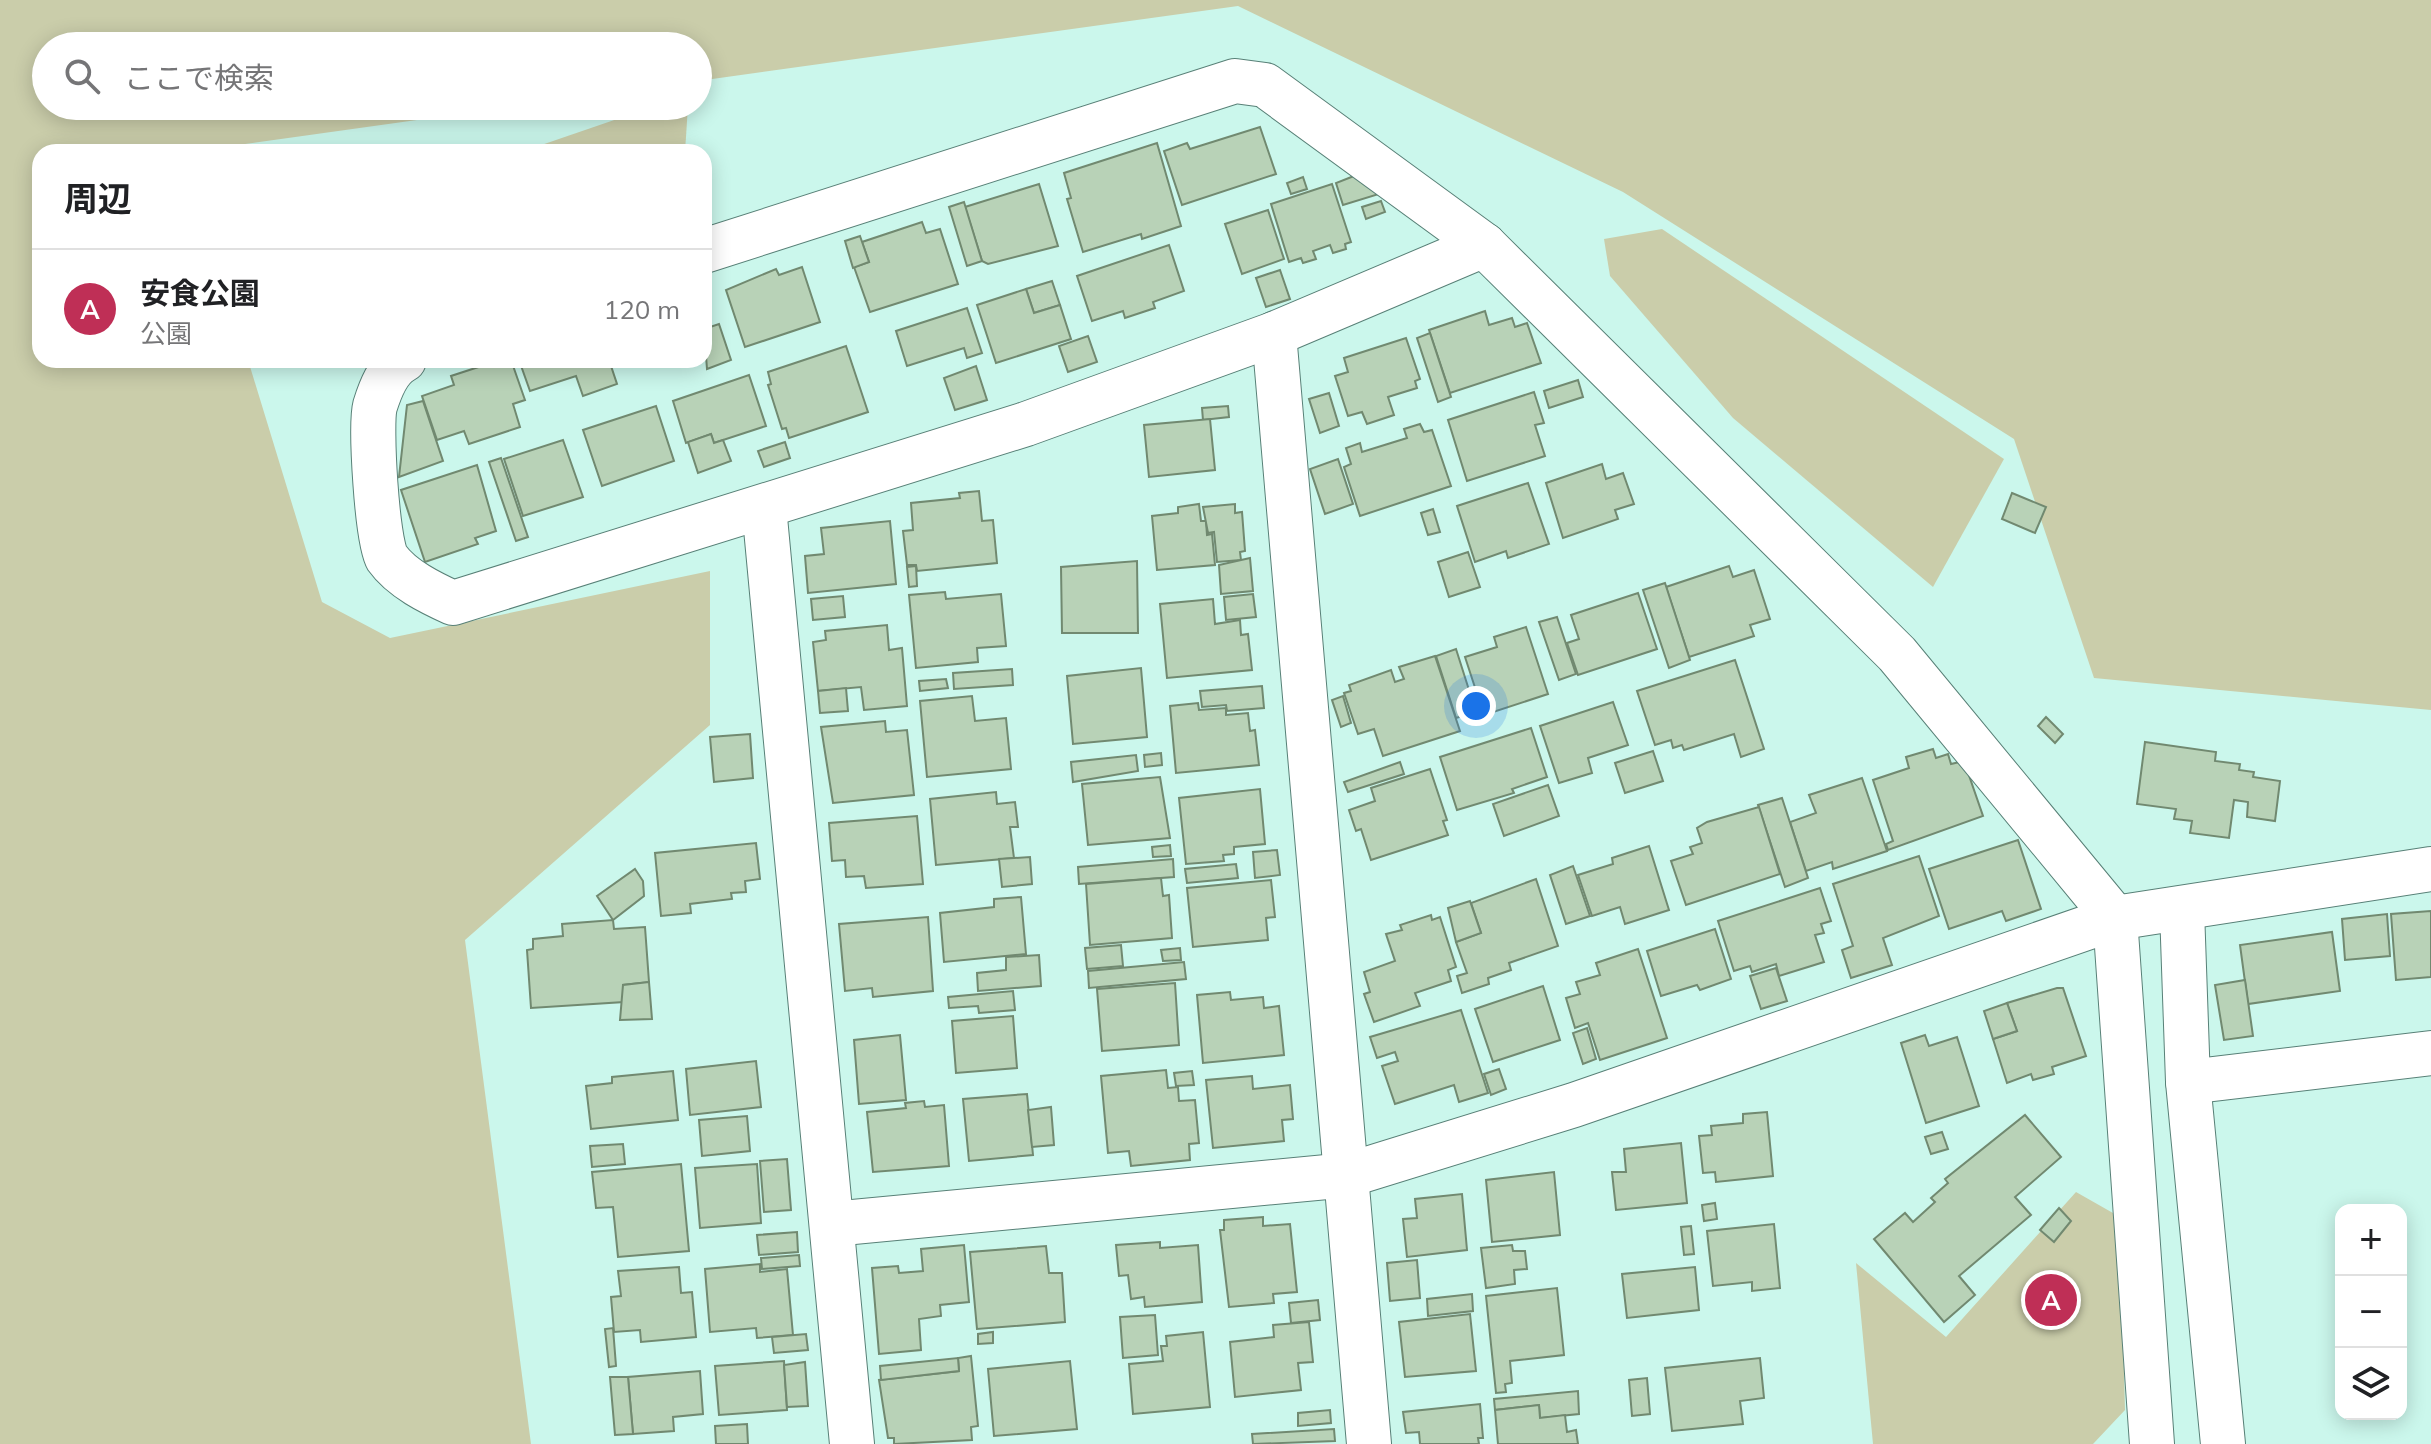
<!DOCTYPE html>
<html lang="ja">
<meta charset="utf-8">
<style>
body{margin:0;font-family:Mulish,"Noto Sans JP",sans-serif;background:#f2f2f2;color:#202124}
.controls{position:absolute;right:24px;bottom:24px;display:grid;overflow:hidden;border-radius:16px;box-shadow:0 4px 20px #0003}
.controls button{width:72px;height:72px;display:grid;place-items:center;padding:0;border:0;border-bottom:2px solid #e0e0e0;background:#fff;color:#202124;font:40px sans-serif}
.you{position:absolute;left:1476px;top:706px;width:28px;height:28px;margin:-20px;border:6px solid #fff;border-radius:50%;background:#1a73e8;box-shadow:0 0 0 12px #1a73e833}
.badge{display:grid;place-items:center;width:52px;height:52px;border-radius:50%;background:#bf2f56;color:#fff;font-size:26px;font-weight:700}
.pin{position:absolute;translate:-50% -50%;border:4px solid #fff;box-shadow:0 2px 8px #0006}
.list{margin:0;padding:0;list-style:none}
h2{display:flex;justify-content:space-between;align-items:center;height:104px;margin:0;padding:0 32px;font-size:34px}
h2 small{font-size:26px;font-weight:400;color:#757577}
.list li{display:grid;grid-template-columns:52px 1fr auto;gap:24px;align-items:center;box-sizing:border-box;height:120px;padding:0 32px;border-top:2px solid #e0e0e0}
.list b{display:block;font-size:30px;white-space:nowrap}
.list p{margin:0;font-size:26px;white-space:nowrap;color:#757577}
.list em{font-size:26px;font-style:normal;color:#757577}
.icon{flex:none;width:44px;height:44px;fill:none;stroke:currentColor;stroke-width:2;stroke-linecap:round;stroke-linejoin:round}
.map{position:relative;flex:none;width:2431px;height:1444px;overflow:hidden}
.search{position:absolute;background:#fff;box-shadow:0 4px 20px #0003;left:32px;top:32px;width:680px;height:88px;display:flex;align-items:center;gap:20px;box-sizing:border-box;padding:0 28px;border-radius:44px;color:#757577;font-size:30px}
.panel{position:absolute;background:#fff;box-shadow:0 4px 20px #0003;left:32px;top:144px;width:680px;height:224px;border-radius:24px}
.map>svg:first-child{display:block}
</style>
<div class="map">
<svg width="2431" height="1444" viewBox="0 0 2431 1444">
<rect width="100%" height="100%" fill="#cbf7ec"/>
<g fill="#cacdaa">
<polygon points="0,0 2431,0 2431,710 2094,678 2014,439 1623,192 1238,6 698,81 698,46 46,46 46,106 518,106 187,152 40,152 40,360 248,360 322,602 390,638 710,571 710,725 465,940 531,1444 0,1444"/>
<polygon points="655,106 688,106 685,152 521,152"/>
<polygon points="1662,229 2004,459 1933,587 1733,418 1610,276 1604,239"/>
<polygon points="2076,1192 2120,1217 2125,1410 2093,1444 1873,1444 1856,1263 1946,1337"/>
</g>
<g fill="#b8d2b7" stroke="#718970" stroke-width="2">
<polygon points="1260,127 1276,174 1182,205 1164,151 1187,143 1190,149"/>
<polygon points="1157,143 1181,226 1142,239 1141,234 1083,252 1067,199 1071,198 1064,173"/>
<polygon points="1354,176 1379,194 1343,205 1336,183"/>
<polygon points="1303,177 1307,189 1291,194 1287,183"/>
<polygon points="1039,184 1058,246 988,264 982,261 965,207"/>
<polygon points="1332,184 1351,242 1345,244 1346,249 1333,253 1330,245 1313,251 1316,259 1303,263 1301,258 1289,262 1271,204"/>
<polygon points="1381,201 1385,212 1366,219 1362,207"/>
<polygon points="964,202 982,261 967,266 949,207"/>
<polygon points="1268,210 1284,259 1242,274 1225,224"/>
<polygon points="922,222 926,233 940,229 958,284 870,312 854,267 869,262 862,242"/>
<polygon points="860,236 869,262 853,268 845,241"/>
<polygon points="1169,245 1184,291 1153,302 1155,308 1125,318 1123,311 1092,321 1077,276"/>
<polygon points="802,267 820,322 745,347 726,290 776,269 779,275"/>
<polygon points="1280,270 1290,299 1266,307 1256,278"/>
<polygon points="1052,281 1060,305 1034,313 1026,289"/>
<polygon points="1026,289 1034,313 1060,305 1071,339 996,363 977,305"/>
<polygon points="967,308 982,353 967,358 964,348 907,366 896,331"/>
<polygon points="1485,311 1489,325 1512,318 1515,327 1527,323 1541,363 1450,393 1429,330"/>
<polygon points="719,324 731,360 707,369 704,329"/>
<polygon points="1430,333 1451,397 1438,402 1417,338"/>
<polygon points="1088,336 1097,362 1068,372 1059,346"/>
<polygon points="1406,338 1420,379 1415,381 1417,388 1388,397 1394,415 1367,424 1362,412 1348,416 1335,376 1348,372 1344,358"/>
<polygon points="846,346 868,412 789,438 786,428 782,429 768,385 771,384 768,372"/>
<polygon points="500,360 511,360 525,400 513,404 520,427 469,444 464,431 437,440 422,396 454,385 451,376"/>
<polygon points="519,360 609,360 617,384 583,396 576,376 530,391"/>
<polygon points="976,366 987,400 955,410 944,378"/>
<polygon points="749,375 766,426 714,443 711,434 686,443 673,401"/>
<polygon points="1578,380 1583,397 1549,408 1544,391"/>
<polygon points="1534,392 1544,423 1535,425 1545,456 1467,481 1448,420"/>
<polygon points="1329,393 1339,426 1320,433 1309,399"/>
<polygon points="423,401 443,461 399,477 407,405"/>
<polygon points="656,406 674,461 602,486 583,430"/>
<polygon points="1228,406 1229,417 1203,420 1202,408"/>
<polygon points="1210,419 1215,470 1149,477 1144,425"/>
<polygon points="1420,424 1424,432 1432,430 1451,486 1360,516 1344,467 1351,464 1346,448 1360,443 1362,452 1407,438 1404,429"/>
<polygon points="711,434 714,443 723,440 731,461 698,473 688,442"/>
<polygon points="563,440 583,497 523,516 504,459"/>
<polygon points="785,442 790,458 764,467 758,451"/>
<polygon points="501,458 528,537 516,541 489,462"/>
<polygon points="1338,459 1353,504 1325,514 1310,469"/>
<polygon points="1602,464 1606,479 1623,473 1634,504 1615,510 1618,519 1563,538 1546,483"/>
<polygon points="477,465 496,531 475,538 478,544 425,562 401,490"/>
<polygon points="1528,483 1549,544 1508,558 1506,551 1475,562 1457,506"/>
<polygon points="979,491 982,521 993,520 997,563 917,571 916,565 907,565 903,531 913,530 911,503 960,498 959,493"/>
<polygon points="2012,493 2046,507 2035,533 2002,519"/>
<polygon points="1199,504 1201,521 1206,521 1207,535 1212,534 1215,565 1157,570 1152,516 1178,513 1178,507"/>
<polygon points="1235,504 1235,513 1242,512 1245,551 1240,552 1241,560 1217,562 1214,532 1208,533 1203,507"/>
<polygon points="1433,509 1440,532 1428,535 1421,513"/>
<polygon points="890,521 896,584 808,593 805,556 824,554 821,528"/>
<polygon points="1468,552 1480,587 1449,597 1438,562"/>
<polygon points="1250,558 1253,591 1221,594 1219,565"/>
<polygon points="1137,561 1138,633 1062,633 1061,567"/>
<polygon points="916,566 917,586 909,587 907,567"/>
<polygon points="1729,566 1733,577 1754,570 1770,619 1750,625 1754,636 1689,657 1666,587"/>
<polygon points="1665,583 1690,660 1669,668 1643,590"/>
<polygon points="945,592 946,599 1001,594 1006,646 977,648 978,662 916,668 909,595"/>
<polygon points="1638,593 1657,649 1578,675 1567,643 1579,639 1571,615"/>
<polygon points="1253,594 1256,617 1226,620 1224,597"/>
<polygon points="843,596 845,617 813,620 811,599"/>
<polygon points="1213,599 1215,624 1240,620 1241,635 1248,634 1252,670 1167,678 1160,604"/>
<polygon points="1557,617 1576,674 1559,680 1539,622"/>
<polygon points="887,625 889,650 902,648 907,706 864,710 861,687 818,691 813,642 826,640 825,631"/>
<polygon points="1526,627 1548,694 1484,715 1465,657 1497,647 1494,637"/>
<polygon points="1456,649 1476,712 1456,718 1436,656"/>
<polygon points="1435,656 1460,731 1383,756 1374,729 1358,734 1344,693 1351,691 1349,685 1391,670 1395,682 1404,679 1399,667"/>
<polygon points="1735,660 1764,749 1741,757 1734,734 1684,750 1682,745 1673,748 1671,740 1655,745 1637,691"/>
<polygon points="1141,668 1147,737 1073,744 1067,676"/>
<polygon points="1012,669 1013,685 954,689 953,673"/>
<polygon points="946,679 948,688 920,691 919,681"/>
<polygon points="1262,686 1264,708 1227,711 1226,705 1202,707 1200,691"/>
<polygon points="846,688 848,711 820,713 818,691"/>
<polygon points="972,696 975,721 1006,718 1011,769 927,777 920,701"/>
<polygon points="1343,696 1351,723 1341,727 1332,700"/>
<polygon points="1613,702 1628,745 1588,758 1592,773 1559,783 1540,726"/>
<polygon points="1198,703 1199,710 1226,708 1226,715 1248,713 1250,731 1255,730 1259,765 1176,773 1170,706"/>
<polygon points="2046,717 2063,734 2055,743 2038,726"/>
<polygon points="885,721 886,732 907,730 914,795 833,803 821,727"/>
<polygon points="1531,728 1547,777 1512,789 1514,793 1457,810 1440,757"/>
<polygon points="750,734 753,778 714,782 710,737"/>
<polygon points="2145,742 2216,752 2215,761 2240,764 2239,770 2254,772 2253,777 2280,781 2275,821 2247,817 2248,802 2234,800 2229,838 2190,833 2192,821 2174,819 2176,809 2137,804"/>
<polygon points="1933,749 1936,758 1948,754 1951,764 1964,761 1983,816 1888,850 1886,844 1893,841 1873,780 1909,768 1906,757"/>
<polygon points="1653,751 1663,781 1625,793 1615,763"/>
<polygon points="1161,753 1162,765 1145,767 1144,755"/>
<polygon points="1136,755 1138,771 1073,782 1071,762"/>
<polygon points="1400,762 1404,774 1348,792 1344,782"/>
<polygon points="1430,769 1447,820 1443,821 1448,835 1371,860 1361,829 1356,831 1349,810 1375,801 1371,788"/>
<polygon points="1160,777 1170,838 1088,845 1082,784"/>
<polygon points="1862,778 1887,851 1833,869 1832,862 1806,871 1790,822 1816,813 1809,795"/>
<polygon points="1548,785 1559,816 1504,836 1493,804"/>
<polygon points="1260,789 1265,844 1234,847 1234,854 1223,855 1224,861 1186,864 1179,798"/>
<polygon points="996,792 997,804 1015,802 1018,827 1010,827 1014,858 936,865 930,799"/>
<polygon points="1782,798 1808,878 1785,887 1758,805"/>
<polygon points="1759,807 1780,874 1686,905 1671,861 1693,854 1690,847 1702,843 1697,828 1707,822"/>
<polygon points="917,816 923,884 866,888 864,876 846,877 845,860 832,861 829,823"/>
<polygon points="2018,840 2041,909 2006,921 2002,911 1949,929 1929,869"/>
<polygon points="756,843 760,879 745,881 746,892 731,893 732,899 690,904 691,913 661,916 655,853"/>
<polygon points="1170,845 1171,856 1153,857 1152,847"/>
<polygon points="1649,846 1669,910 1625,924 1620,907 1592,916 1578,875 1613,864 1612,858"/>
<polygon points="1277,850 1280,875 1255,878 1253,852"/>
<polygon points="1919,856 1939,916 1883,938 1892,965 1851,978 1842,950 1853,946 1833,884"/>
<polygon points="1030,857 1032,884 1002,887 999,859"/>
<polygon points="1173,859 1174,877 1079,884 1078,867"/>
<polygon points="1236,864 1238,878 1187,883 1185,869"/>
<polygon points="1573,866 1590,916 1566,924 1550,875"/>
<polygon points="635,869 643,881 644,896 613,920 597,896"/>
<polygon points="1161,878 1163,896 1169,895 1172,938 1090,945 1086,884"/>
<polygon points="1536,879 1558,946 1509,963 1511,970 1488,978 1489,984 1462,993 1457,976 1467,973 1456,942 1481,933 1471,903"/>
<polygon points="1271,880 1275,917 1266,918 1268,940 1193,947 1187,888"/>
<polygon points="1820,888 1831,921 1821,924 1824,933 1815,935 1824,962 1779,976 1776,964 1752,972 1750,966 1734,971 1718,921"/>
<polygon points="1021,897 1026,954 944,962 940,913 994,907 994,899"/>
<polygon points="1470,901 1481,933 1456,942 1448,908"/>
<polygon points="2431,911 2431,977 2396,980 2391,914"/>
<polygon points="2387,914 2390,956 2345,960 2342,919"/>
<polygon points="1431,915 1432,920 1440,917 1456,967 1448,970 1451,981 1415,993 1420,1006 1374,1022 1364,994 1370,992 1364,972 1395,961 1386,934 1402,930 1400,925"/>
<polygon points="928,917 933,991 873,997 872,988 845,991 839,924"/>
<polygon points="613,920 614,929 645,927 649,982 623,985 624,1002 531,1008 527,950 533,949 533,939 563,936 562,924"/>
<polygon points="1715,929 1731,979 1700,990 1697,985 1661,996 1647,951"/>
<polygon points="2332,932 2340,991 2248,1004 2240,945"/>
<polygon points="1121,945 1123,966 1087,969 1085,948"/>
<polygon points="1180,948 1181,960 1163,961 1161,950"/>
<polygon points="1638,949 1667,1038 1600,1060 1588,1023 1575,1028 1566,998 1580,994 1576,982 1600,975 1596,963"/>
<polygon points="1039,955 1041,986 978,991 977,973 1006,970 1006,957"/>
<polygon points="1184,962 1186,979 1089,988 1088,971"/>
<polygon points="1776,968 1787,1001 1761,1009 1750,976"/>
<polygon points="2245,980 2253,1036 2224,1040 2215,985"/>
<polygon points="649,982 652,1019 620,1020 623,985"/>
<polygon points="1175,983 1179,1045 1102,1051 1097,989"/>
<polygon points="1543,986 1560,1040 1493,1062 1475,1009"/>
<polygon points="2057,988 2063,988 2086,1056 2052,1067 2054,1074 2033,1080 2031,1074 2007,1083 1993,1039 2017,1031 2007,1003"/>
<polygon points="1013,991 1015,1010 979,1013 978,1006 949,1008 948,997"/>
<polygon points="1230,992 1231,1000 1263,997 1264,1008 1279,1006 1284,1055 1203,1063 1197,995"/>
<polygon points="2007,1003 2017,1031 1993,1039 1984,1011"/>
<polygon points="1461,1010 1488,1093 1459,1102 1454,1085 1395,1104 1382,1066 1398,1061 1395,1052 1377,1058 1370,1037"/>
<polygon points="1013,1016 1017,1068 956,1073 952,1021"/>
<polygon points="1587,1028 1596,1059 1583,1064 1573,1033"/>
<polygon points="900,1035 906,1100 859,1104 854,1040"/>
<polygon points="1925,1035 1929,1046 1957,1037 1979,1106 1926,1123 1901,1043"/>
<polygon points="756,1061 761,1107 690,1115 686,1069"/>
<polygon points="1499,1069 1506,1089 1491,1095 1484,1074"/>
<polygon points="1166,1070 1168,1088 1178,1087 1179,1101 1195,1100 1199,1143 1189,1144 1190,1160 1131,1166 1129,1151 1108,1153 1101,1076"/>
<polygon points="673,1071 678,1120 591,1129 586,1086 612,1083 612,1077"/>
<polygon points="1192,1071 1194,1085 1176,1086 1174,1073"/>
<polygon points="1252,1076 1253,1089 1290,1085 1293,1119 1282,1120 1284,1141 1213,1148 1206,1080"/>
<polygon points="1027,1094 1033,1155 969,1161 963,1099"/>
<polygon points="924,1101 925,1107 944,1105 949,1166 873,1172 867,1112 906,1108 905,1103"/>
<polygon points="1051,1107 1054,1145 1032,1147 1028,1110"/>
<polygon points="1767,1112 1773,1176 1716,1182 1715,1172 1703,1173 1699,1136 1712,1135 1711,1126 1743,1123 1743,1114"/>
<polygon points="2025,1115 2061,1157 2015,1197 2031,1215 1959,1276 1975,1295 1944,1322 1874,1239 1905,1213 1913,1222 1935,1202 1931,1198 1948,1183 1945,1179"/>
<polygon points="747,1116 750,1151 702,1156 699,1120"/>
<polygon points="1942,1132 1948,1149 1931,1154 1925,1137"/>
<polygon points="1681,1143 1687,1203 1616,1210 1612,1172 1626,1172 1624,1149"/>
<polygon points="623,1144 625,1164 592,1167 590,1146"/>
<polygon points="787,1159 791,1210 764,1212 760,1161"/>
<polygon points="681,1164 689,1251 618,1257 613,1207 596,1208 592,1172"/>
<polygon points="757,1164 761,1223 700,1228 695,1168"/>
<polygon points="1554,1172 1560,1235 1492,1242 1486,1180"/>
<polygon points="1462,1194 1467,1250 1407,1257 1403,1219 1417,1218 1415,1199"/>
<polygon points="1715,1203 1717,1219 1704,1221 1702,1205"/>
<polygon points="2059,1208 2071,1221 2054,1242 2040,1230"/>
<polygon points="1263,1217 1263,1226 1290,1224 1297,1292 1273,1294 1274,1303 1229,1307 1220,1230 1224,1230 1224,1220"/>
<polygon points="1774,1224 1780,1288 1752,1291 1752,1282 1713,1286 1707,1231"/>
<polygon points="1691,1226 1694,1254 1684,1255 1681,1227"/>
<polygon points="797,1232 798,1252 759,1255 757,1235"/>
<polygon points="1160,1242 1160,1248 1198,1245 1202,1302 1145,1307 1144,1297 1131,1299 1128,1275 1119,1276 1116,1245"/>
<polygon points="964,1245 969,1302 940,1305 941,1316 919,1319 921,1350 879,1354 872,1268 898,1266 899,1273 923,1271 921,1249"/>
<polygon points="1512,1245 1513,1251 1525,1251 1527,1269 1514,1270 1515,1284 1486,1288 1481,1248"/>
<polygon points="1046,1246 1049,1273 1062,1273 1065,1322 977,1329 970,1252"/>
<polygon points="799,1255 800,1266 762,1269 761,1258"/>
<polygon points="1417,1260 1420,1298 1390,1301 1387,1263"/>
<polygon points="760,1264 760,1272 787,1269 793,1335 757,1338 756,1328 710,1332 705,1269"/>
<polygon points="679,1267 681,1293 692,1292 696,1337 641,1342 640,1330 614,1332 611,1297 621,1296 618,1271"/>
<polygon points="1695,1267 1699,1310 1627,1318 1622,1274"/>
<polygon points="1557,1288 1564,1355 1510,1361 1512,1383 1505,1384 1506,1392 1496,1393 1486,1296"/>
<polygon points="1472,1294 1473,1311 1428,1316 1427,1299"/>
<polygon points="1318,1300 1320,1320 1291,1323 1289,1303"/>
<polygon points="1470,1314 1476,1371 1405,1377 1399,1322"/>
<polygon points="1155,1315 1158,1355 1123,1358 1120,1317"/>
<polygon points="1309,1322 1313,1362 1298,1363 1301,1390 1235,1397 1230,1342 1274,1337 1273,1325"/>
<polygon points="613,1328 616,1366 609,1367 605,1329"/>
<polygon points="993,1332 993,1343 978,1344 978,1334"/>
<polygon points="1203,1332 1210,1407 1133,1414 1129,1364 1163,1361 1161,1346 1167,1346 1166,1336"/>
<polygon points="806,1334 808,1350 774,1353 772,1337"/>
<polygon points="971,1356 978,1426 971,1427 972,1440 894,1444 894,1438 888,1438 879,1380 959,1371 958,1358"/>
<polygon points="958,1358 959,1371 881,1380 880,1366"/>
<polygon points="1760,1358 1764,1398 1740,1401 1743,1424 1672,1431 1665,1368"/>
<polygon points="784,1361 787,1410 719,1415 715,1366"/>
<polygon points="1070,1361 1077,1429 994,1436 988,1369"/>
<polygon points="805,1362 808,1406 787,1407 784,1365"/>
<polygon points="700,1371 703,1414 673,1417 674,1431 633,1434 628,1377"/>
<polygon points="610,1377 628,1377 633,1434 615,1435"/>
<polygon points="1647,1378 1650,1414 1632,1416 1629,1380"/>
<polygon points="1578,1391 1579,1414 1540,1418 1539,1405 1495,1410 1494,1399"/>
<polygon points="1480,1404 1483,1438 1478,1438 1479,1444 1420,1444 1419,1432 1406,1433 1403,1412"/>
<polygon points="1539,1405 1540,1418 1565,1415 1567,1432 1576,1430 1578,1444 1498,1444 1495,1410"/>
<polygon points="1330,1410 1331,1423 1298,1426 1298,1413"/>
<polygon points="747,1424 748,1444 716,1444 715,1426"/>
<polygon points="1334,1429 1335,1441 1253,1444 1252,1434"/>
</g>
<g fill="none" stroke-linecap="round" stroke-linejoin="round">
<defs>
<g id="street">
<polyline points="704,251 1235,81 1265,85 1484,245 1897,654 2115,918 2152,1444"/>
<polyline points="1274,334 1369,1444"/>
<path d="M 404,360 C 388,368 380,390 375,406 C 370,425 377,542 387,558 C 402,579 431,593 453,603 L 1026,424 L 1274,334 L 1484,245"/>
<polyline points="764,507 852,1444"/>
<polyline points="2182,910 2188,1082 2223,1444"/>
<polyline points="2188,1082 2431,1053"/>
<polyline points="832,1224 1348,1175 1574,1105 2115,918"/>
</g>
<polyline id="secondary" points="2115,918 2431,869"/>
</defs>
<use href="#street" stroke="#588077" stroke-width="46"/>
<use href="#secondary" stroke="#588077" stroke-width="46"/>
<use href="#street" stroke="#fff" stroke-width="44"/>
<use href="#secondary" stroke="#fff" stroke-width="44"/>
</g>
</svg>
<div class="controls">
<button>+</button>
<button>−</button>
<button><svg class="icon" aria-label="layers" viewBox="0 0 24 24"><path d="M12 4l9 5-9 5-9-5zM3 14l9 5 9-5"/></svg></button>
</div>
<div class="you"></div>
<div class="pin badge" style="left:2051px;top:1300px">A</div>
<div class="search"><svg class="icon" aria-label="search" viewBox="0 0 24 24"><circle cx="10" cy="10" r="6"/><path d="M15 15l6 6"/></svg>ここで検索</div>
<section class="panel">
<h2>周辺<small></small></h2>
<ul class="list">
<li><span class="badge">A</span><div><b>安食公園</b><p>公園</p></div><em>120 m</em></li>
</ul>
</section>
</div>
